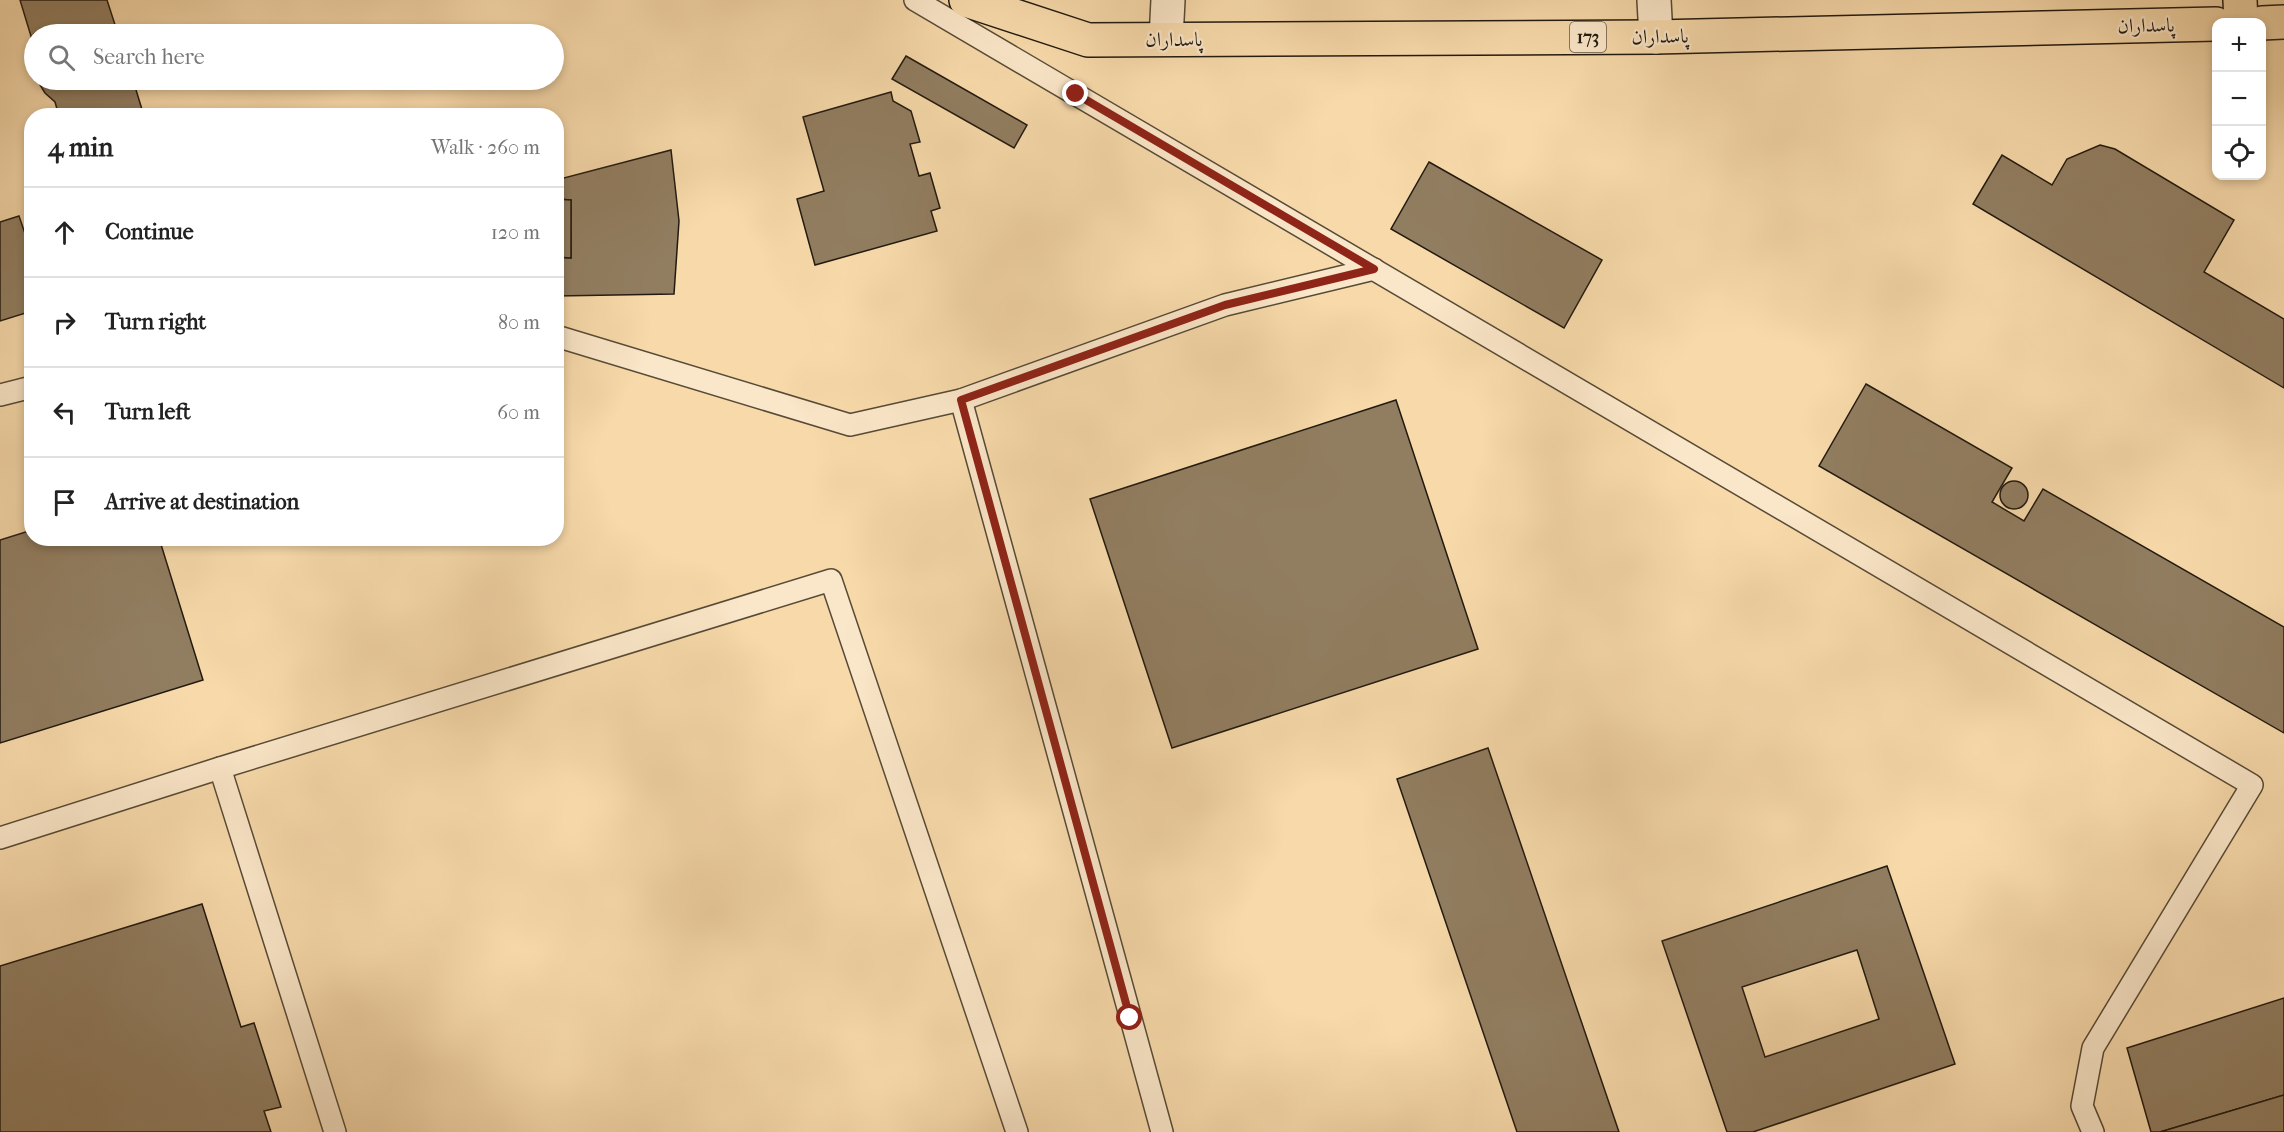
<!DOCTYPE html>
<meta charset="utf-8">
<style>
body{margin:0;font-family:"IM FELL French Canon",Amiri,serif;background:#f2f2f2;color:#222}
.controls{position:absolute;right:18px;top:18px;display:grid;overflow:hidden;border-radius:12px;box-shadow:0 3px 9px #0003}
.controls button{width:54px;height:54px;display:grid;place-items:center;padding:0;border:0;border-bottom:2px solid #e0e0e0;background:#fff;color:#222;font:30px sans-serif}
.stop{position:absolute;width:18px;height:18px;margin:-14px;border:4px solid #8f2418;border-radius:50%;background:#fff}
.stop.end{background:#8f2418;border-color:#fff;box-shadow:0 2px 6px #0008}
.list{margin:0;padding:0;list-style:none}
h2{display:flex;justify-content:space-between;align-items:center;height:78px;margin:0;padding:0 24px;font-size:26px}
h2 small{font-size:20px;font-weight:400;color:#767676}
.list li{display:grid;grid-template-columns:39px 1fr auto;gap:18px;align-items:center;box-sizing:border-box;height:90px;padding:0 24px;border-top:2px solid #e0e0e0}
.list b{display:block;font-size:22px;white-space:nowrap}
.list em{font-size:20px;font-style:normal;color:#767676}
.icon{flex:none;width:33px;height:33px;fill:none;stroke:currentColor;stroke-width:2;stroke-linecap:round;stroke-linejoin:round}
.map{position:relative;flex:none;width:2284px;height:1132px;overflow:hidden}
.search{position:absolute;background:#fff;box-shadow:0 3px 9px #0003;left:24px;top:24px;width:540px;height:66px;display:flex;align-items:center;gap:15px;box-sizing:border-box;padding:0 21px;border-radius:33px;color:#767676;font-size:22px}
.panel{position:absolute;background:#fff;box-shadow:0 3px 9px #0003;left:24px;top:108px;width:540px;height:438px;border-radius:24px}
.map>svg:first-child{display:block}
</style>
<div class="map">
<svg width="2284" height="1132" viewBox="0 0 2284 1132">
<rect width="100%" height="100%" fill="#f7d9aa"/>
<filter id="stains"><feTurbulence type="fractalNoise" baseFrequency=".00333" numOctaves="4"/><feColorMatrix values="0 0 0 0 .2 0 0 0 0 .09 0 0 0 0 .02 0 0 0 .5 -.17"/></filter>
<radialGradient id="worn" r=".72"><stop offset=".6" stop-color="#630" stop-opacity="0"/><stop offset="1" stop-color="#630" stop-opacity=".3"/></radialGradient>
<g fill="#917d60" stroke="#221a0f" stroke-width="1.5" fill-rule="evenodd">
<polygon points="20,0 107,0 118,34 34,34 34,75 32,65 34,46"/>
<polygon points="906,56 1027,125 1014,148 892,79"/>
<polygon points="37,80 133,80 144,116 59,116 55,102 45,93"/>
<polygon points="891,92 893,101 911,111 920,142 910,144 919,176 930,173 940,208 931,211 937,231 815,265 797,199 824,191 803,117"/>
<polygon points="2100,145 2115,149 2234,220 2204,272 2284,319 2284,388 1973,204 2002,155 2052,185 2067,159"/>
<polygon points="671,150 679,221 674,294 556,296 556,257 571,258 571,200 556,199 556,180"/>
<polygon points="1429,162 1602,260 1564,328 1391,229"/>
<polygon points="556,199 571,200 571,258 556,257"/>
<polygon points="19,216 32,254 32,311 0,321 0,222"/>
<polygon points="1866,384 2012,468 1992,502 2024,521 2043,489 2284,627 2284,733 1819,466"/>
<polygon points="1396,400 1478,649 1172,748 1090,499"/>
<circle cx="2014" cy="495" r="14"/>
<polygon points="32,530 32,538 159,538 203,680 0,743 0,540"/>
<polygon points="1488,748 1619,1132 1517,1132 1397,779"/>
<path d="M 1887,866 L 1955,1064 L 1753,1132 L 1727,1132 L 1662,941 ZM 1857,950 L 1879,1019 L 1765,1057 L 1742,987 Z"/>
<polygon points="202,904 241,1027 254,1023 281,1107 264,1111 271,1132 0,1132 0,966"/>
<polygon points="2284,998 2284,1095 2160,1132 2151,1132 2127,1048"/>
<polygon points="2284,1095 2284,1132 2160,1132"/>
</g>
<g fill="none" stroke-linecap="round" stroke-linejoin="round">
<defs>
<g id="lane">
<polyline points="915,0 2252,785 2093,1048 2082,1106 2093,1132"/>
<polyline points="556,336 850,425 961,400 1225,305 1374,269"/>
<polyline points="0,395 32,387"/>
<polyline points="961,400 1162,1132"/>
<polyline points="220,768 335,1132"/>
<polyline points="0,838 220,768 831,580 1017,1132"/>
</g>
<g id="street">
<polyline points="1654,0 1656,37"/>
<polyline points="1166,39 1168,0"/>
</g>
<g id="primary">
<polyline points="966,0 1088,40 1656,37 2216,24"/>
<polyline points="2240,0 2241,22"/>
<polyline points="2262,23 2284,22"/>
</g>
</defs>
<use href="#lane" stroke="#574a36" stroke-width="24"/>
<use href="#street" stroke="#574a36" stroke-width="36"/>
<use href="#primary" stroke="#221a0f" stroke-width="36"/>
<use href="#lane" stroke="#fae6c8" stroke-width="21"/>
<use href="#street" stroke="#fae6c8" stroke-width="33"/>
<use href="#primary" stroke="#f7d9aa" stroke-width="33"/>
</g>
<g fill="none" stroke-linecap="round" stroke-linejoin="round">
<polyline stroke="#8f2418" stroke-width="8" points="1076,94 1374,269 1225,305 961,400 1130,1018"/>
</g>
<g text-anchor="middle" stroke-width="4.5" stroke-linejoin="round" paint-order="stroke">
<rect fill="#fae6c8" stroke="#635746" stroke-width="1.5" x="1570" y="22" width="36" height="30" rx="4.5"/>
<g font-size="18" font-weight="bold" fill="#221a0f">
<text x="1588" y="43">173</text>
</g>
<g font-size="20" fill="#221a0f" stroke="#fae6c8">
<text transform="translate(2146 25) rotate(-1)" y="7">پاسداران</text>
<text transform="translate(1660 36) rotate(-1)" y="7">پاسداران</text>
<text x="1174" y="46">پاسداران</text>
</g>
</g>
<rect width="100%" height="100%" filter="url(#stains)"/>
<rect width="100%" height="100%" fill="url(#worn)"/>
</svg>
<div class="controls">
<button>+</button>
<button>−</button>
<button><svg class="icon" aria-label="locate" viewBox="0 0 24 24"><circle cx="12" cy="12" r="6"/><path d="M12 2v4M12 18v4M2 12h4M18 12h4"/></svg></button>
</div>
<div class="stop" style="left:1130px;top:1018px"></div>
<div class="stop end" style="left:1076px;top:94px"></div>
<div class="search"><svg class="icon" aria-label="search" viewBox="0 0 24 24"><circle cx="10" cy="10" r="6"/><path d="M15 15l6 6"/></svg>Search here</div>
<section class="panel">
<h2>4 min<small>Walk · 260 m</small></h2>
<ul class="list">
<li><svg class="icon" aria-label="ahead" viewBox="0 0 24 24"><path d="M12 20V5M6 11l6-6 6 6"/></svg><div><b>Continue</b></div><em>120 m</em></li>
<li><svg class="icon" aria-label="right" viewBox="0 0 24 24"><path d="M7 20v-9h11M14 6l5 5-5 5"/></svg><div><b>Turn right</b></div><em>80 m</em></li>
<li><svg class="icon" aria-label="left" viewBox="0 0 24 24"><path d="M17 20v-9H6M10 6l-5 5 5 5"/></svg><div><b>Turn left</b></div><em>60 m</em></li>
<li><svg class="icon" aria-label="arrive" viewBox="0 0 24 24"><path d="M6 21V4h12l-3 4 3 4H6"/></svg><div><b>Arrive at destination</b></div></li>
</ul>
</section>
</div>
